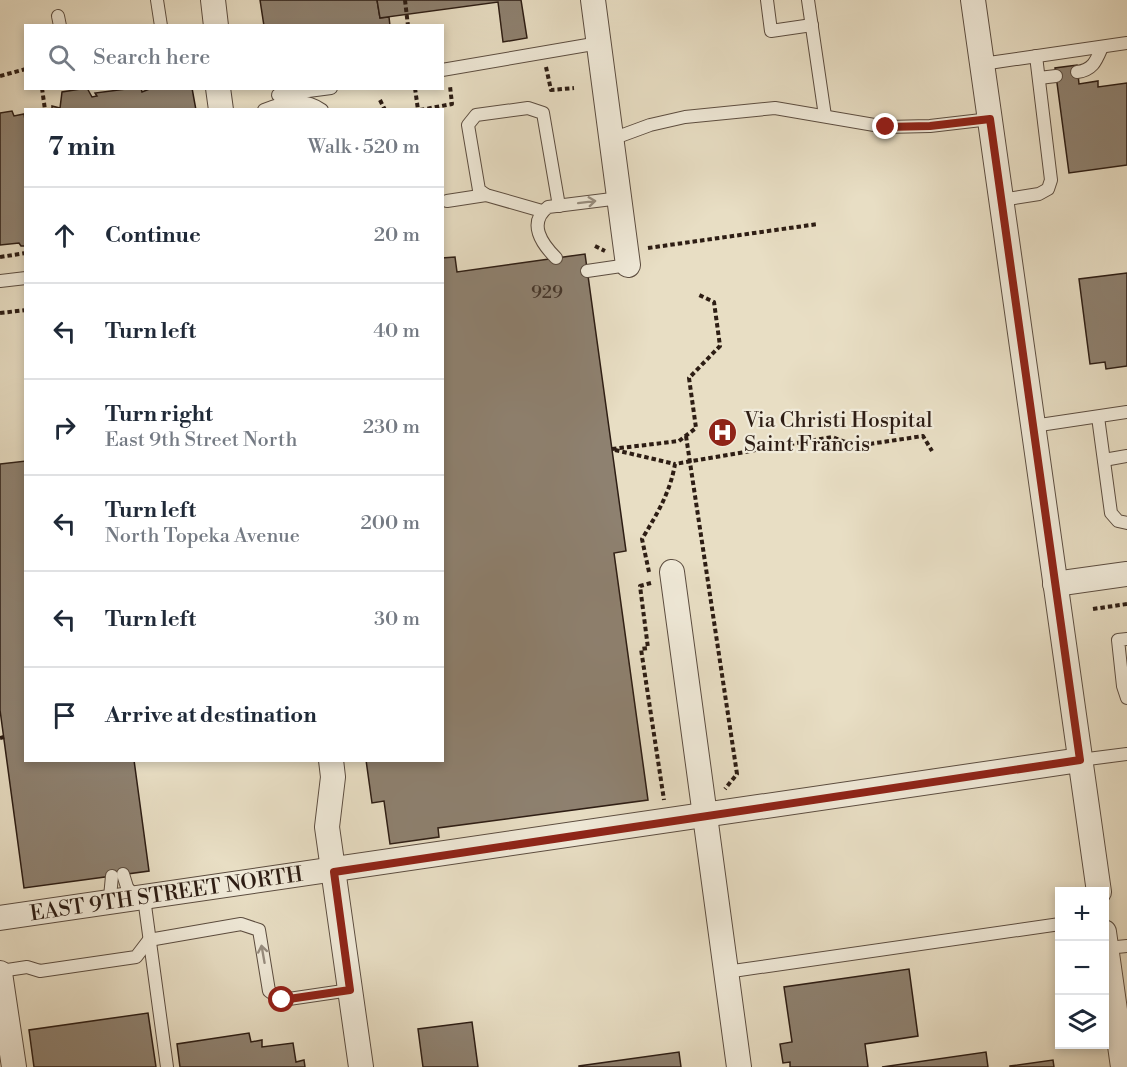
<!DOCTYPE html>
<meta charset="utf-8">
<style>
body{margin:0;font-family:"Libre Bodoni",serif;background:#f6f6f7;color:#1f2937}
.controls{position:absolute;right:18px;bottom:18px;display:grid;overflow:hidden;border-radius:0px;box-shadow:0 3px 9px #0003}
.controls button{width:54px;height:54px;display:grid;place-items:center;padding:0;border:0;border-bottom:2px solid #e0e1e3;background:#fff;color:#1f2937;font:30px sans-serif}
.stop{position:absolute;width:18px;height:18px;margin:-14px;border:4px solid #8f2418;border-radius:50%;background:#fff}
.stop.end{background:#8f2418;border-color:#fff;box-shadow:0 2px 6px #0008}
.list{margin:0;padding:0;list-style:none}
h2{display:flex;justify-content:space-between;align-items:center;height:78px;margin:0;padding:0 24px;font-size:26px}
h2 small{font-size:20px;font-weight:400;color:#747a83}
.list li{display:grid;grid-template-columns:39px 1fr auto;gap:18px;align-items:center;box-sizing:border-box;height:96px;padding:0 24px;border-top:2px solid #e0e1e3}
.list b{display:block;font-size:22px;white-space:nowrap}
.list p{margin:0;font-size:20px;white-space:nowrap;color:#747a83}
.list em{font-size:20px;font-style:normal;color:#747a83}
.icon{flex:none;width:33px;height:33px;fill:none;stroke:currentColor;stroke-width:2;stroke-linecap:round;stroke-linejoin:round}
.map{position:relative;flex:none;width:1127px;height:1067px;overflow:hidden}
.search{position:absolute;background:#fff;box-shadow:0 3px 9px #0003;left:24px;top:24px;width:420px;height:66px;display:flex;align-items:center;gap:15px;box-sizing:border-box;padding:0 21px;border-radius:0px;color:#747a83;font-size:22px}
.panel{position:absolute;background:#fff;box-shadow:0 3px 9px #0003;left:24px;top:108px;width:420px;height:654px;border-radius:0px}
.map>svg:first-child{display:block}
</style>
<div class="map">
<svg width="1127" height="1067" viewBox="0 0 1127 1067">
<rect width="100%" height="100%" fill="#e8dec4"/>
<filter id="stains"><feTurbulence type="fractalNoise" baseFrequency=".00333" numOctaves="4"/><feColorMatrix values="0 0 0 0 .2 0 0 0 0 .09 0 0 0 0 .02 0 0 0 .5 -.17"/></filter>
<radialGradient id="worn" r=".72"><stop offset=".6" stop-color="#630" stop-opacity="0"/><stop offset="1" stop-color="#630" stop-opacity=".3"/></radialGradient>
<g fill="#8e8170" stroke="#2d1d14" stroke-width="1.5">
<polygon points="260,0 377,0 380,18 389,17 390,26 264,26"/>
<polygon points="377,0 521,0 527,38 503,42 498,2 380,18"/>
<polygon points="1077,65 1079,84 1098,81 1098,87 1127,83 1127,165 1069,173 1055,68"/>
<polygon points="87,88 92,97 97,96 95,93 134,88 141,88 142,92 152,88 192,88 196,110 52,110 52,106 60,108 62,92"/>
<polygon points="12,111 14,116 24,114 26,125 26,246 21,246 19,243 0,245 0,113"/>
<polygon points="585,254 626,551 614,553 648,800 438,828 439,837 390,844 384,801 372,803 366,760 442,760 442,258 455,257 457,272"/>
<polygon points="1127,273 1127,366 1106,369 1105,362 1090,364 1079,279"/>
<polygon points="26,461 26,760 134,760 149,871 24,888 0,710 0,464"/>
<polygon points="909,969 918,1036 865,1044 868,1067 790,1067 790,1062 783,1063 780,1044 792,1042 784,987"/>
<polygon points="148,1013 156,1067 34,1067 29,1030"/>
<polygon points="472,1022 478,1067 423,1067 418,1029"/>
<polygon points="249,1033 251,1042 262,1040 262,1047 293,1043 296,1062 304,1060 305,1067 180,1067 177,1044"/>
<polygon points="679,1052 681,1067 579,1067 579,1066"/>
<polygon points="986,1052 988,1067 882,1067"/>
<polygon points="1053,1060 1054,1067 1010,1067 1010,1066"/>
</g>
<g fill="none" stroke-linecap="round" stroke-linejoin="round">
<defs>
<g id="lane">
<polyline points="157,0 161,26"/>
<polyline points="767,0 771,31 812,25"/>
<polyline points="808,0 825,116"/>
<polyline points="58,16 60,26"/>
<polyline points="982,64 1127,43"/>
<polyline points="442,70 599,43"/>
<path d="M 1077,72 C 1093,70 1096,61 1102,47"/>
<polyline points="1039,78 1056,76"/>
<polyline points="278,95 331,88"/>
<path d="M 264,110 C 283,102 304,97 322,110"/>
<polyline points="612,139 650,125 685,117 775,108 886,127 930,126 990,119"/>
<polyline points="1001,200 1039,194 1048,189 1051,180 1036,56"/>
<polyline points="447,201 486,195"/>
<polyline points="542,211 486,195 479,190 468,125 476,115 528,108 543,113 559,206"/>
<path d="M 556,258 C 542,244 527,223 548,207 L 620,198"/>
<polyline points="587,271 628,265"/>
<polyline points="0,281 26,278"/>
<polyline points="1098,417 1111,513 1118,521 1127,523"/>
<polyline points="1033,426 1127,412"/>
<polyline points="1104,460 1127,456"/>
<polyline points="1127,639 1118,640 1123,686 1127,698"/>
<polyline points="1080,760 1127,754"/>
<polyline points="123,874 127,887 136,899"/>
<polyline points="144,898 167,1067"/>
<polyline points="106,903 110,897 112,876"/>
<polyline points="1107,948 1127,946"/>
<polyline points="0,971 27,967 40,971 136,957 149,940 241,924 259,930 269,991 282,1000 350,990"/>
<polyline points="726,972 1060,924"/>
</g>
<g id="street">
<polyline points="213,0 216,26"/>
<polyline points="593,0 628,265"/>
<polyline points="973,0 1099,892"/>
<polyline points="218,88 221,110"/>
<polyline points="672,572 739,1067"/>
<polyline points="1055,584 1127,574"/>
<polyline points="331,760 333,777 327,827 361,1067"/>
<path id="s1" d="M 0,918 L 1080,760"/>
<polyline points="1104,932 1123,1067"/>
<polyline points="0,973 14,1067"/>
</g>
</defs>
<use href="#lane" stroke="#5c4d40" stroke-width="14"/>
<use href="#street" stroke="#5c4d40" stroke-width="26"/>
<g stroke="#2d1d14" stroke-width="4" stroke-dasharray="4.5 3" stroke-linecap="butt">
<polyline points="405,0 408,26"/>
<polyline points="546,67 551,90 574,88"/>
<polyline points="0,76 26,69"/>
<polyline points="42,88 45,110"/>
<polyline points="415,88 418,110"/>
<polyline points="380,100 385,110"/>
<polyline points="420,110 452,104 450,86"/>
<polyline points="24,114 26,114"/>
<polyline points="595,246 605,251"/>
<polyline points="648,248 818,224"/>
<polyline points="0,257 26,253"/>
<polyline points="0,313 26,310"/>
<polyline points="686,436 737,774 725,789"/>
<polyline points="612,449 679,441 696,428 689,378 720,346 714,302 697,294"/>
<polyline points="615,450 675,464"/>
<path d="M 649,572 L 642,539 C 657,514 670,493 675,464 L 832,437 L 856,446 L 923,436 L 932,451"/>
<polyline points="651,583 640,586 648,648 641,649 664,800"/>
<polyline points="1093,609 1127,604"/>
<polyline points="0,738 4,737"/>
</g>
<use href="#lane" stroke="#f0ead9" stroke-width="12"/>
<use href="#street" stroke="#f0ead9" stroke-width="24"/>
</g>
<defs><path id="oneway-shaft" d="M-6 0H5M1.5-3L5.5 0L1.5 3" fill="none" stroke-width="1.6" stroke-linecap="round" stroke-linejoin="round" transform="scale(1.5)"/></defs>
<g stroke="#988e80">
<use href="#oneway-shaft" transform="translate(587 202) rotate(-7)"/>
<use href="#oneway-shaft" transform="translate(263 954) rotate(-100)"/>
</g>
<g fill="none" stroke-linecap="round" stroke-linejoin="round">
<polyline stroke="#8f2418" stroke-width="8" points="282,1000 350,990 334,872 1080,760 990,119 930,126 886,127"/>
</g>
<defs>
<symbol id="hospital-disc" viewBox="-11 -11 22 22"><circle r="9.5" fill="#8f2418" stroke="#f0ead9"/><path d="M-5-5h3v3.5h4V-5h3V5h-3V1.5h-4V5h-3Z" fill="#fff"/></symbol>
</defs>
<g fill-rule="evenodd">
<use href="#hospital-disc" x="706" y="416" width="33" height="33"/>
</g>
<g text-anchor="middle" stroke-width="4.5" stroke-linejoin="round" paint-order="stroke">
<g font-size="18" fill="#45362b">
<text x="547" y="298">929</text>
</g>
<g font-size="21" fill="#2d1d14" stroke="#f0ead9" text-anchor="start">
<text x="744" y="427">Via Christi Hospital<tspan x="744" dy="24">Saint Francis</tspan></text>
</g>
<g font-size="21" fill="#2d1d14" stroke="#f0ead9">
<text dy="7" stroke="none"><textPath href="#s1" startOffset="168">EAST 9TH STREET NORTH</textPath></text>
</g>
</g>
<rect width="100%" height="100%" filter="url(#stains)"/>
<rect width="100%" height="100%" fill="url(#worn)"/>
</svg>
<div class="controls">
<button>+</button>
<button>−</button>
<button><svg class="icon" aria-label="layers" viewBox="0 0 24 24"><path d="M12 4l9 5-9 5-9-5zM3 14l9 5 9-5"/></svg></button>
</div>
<div class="stop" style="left:282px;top:1000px"></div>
<div class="stop end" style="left:886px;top:127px"></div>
<div class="search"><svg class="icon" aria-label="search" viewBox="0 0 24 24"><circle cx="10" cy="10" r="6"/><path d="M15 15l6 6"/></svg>Search here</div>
<section class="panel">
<h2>7 min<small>Walk · 520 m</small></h2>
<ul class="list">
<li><svg class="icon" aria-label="ahead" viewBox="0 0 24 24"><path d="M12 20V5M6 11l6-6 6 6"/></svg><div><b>Continue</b></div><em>20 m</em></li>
<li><svg class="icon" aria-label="left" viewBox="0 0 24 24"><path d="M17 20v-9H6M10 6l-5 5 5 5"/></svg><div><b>Turn left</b></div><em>40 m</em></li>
<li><svg class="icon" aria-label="right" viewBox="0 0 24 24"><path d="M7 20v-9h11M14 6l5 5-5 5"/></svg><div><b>Turn right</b><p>East 9th Street North</p></div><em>230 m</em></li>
<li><svg class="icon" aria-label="left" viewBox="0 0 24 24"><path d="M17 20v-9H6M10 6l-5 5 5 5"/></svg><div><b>Turn left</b><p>North Topeka Avenue</p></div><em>200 m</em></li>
<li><svg class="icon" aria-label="left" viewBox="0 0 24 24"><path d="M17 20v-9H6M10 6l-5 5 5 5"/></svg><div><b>Turn left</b></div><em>30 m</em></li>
<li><svg class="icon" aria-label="arrive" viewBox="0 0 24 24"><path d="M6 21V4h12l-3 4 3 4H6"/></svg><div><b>Arrive at destination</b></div></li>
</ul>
</section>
</div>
